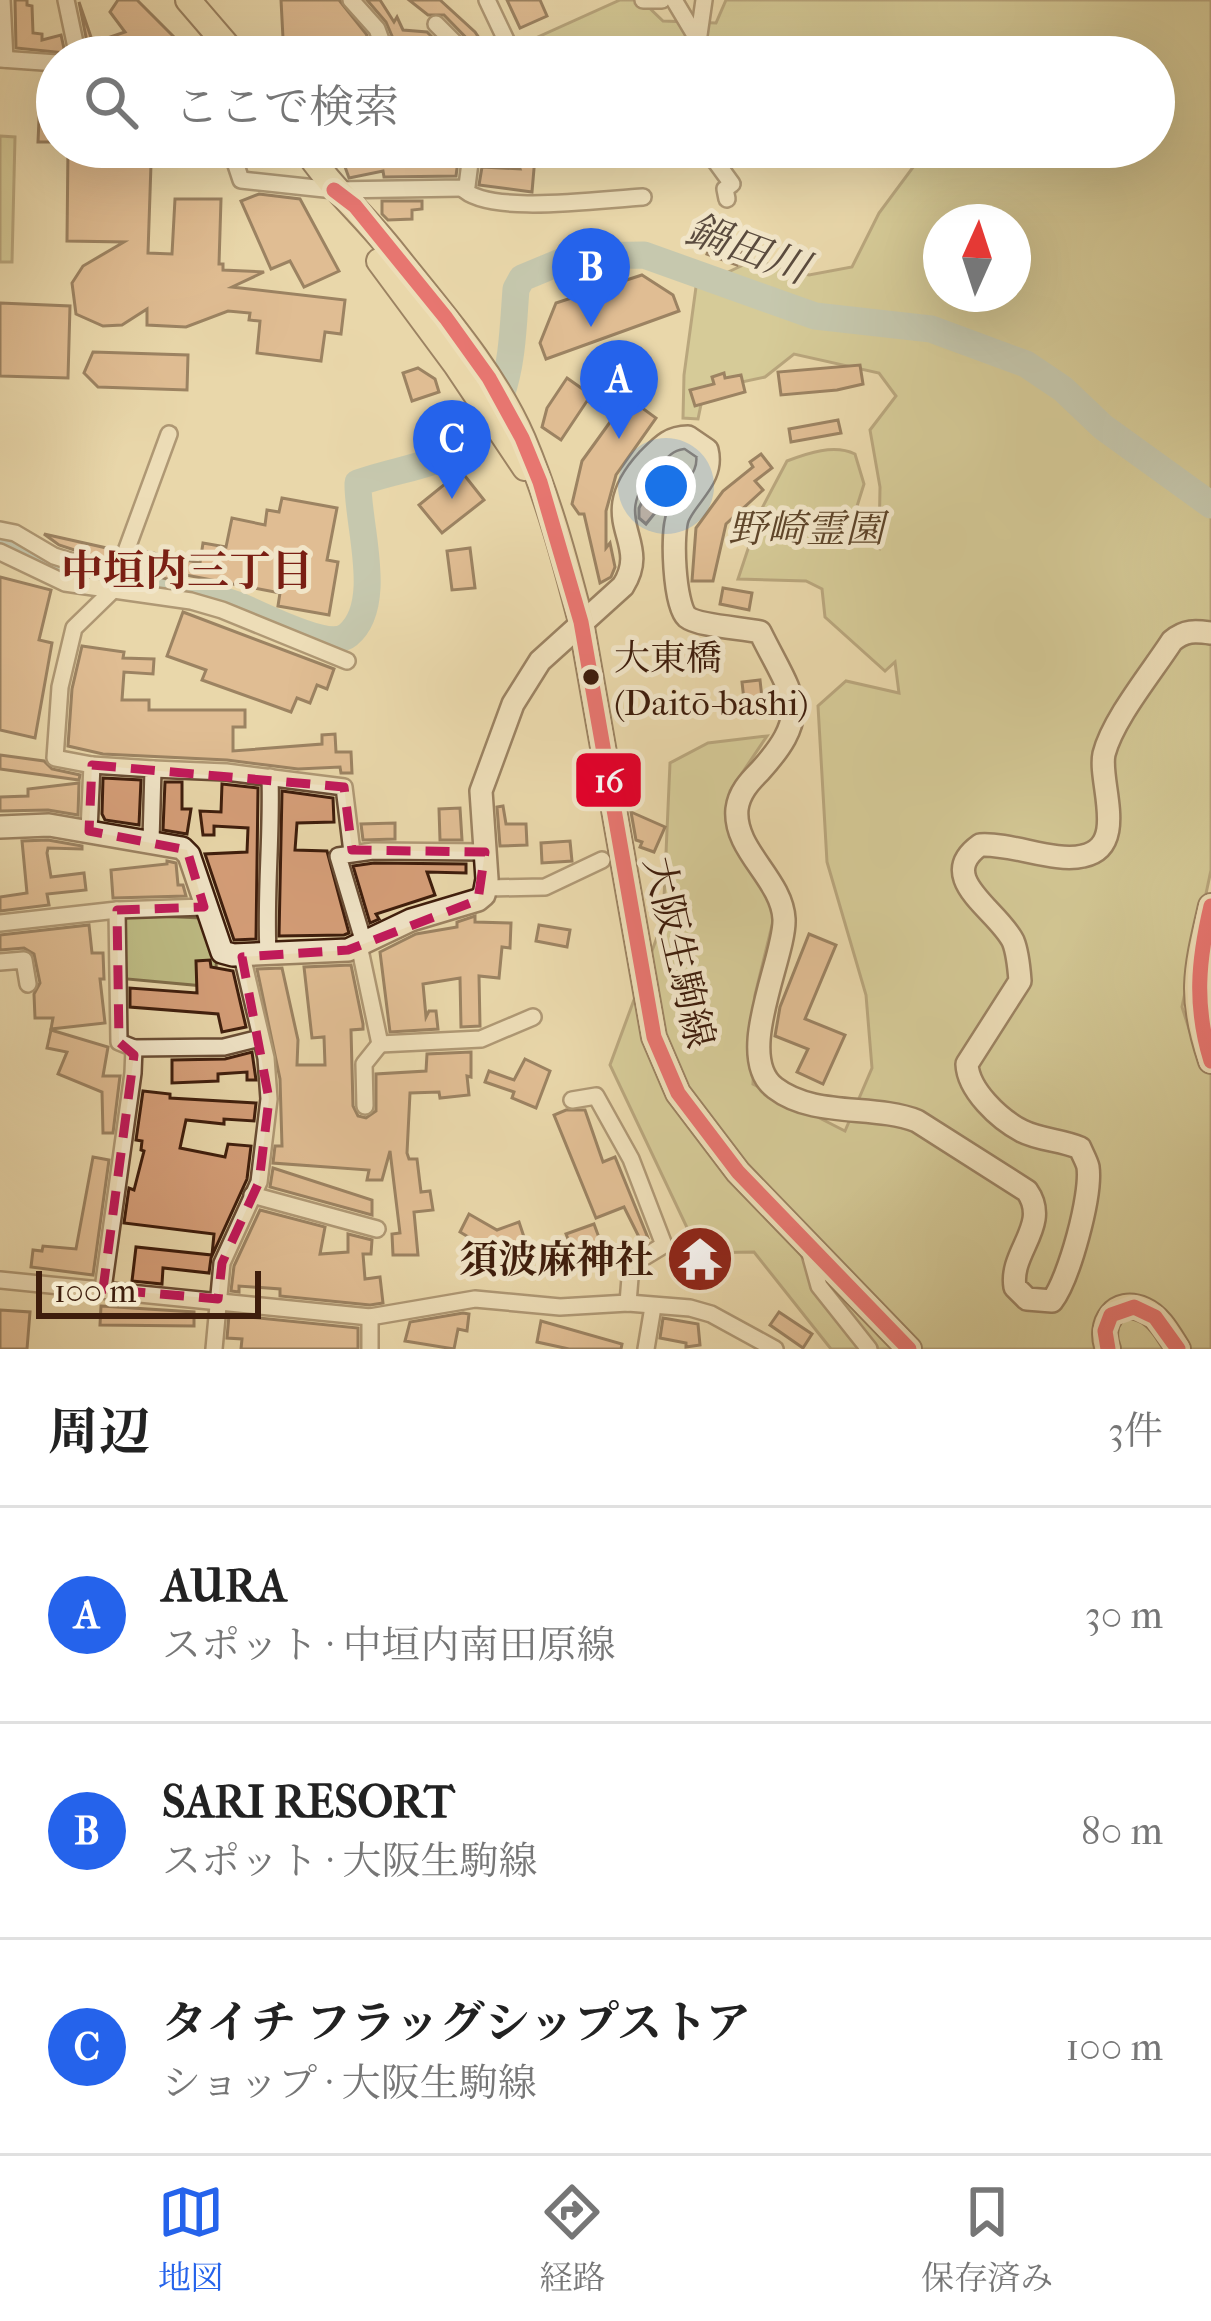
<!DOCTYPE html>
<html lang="ja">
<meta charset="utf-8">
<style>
body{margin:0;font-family:"IM FELL French Canon","Noto Serif JP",serif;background:#f6f6f6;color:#222}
.compass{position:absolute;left:923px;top:204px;width:108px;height:108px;border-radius:50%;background:#fff;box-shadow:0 12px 48px #0002;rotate:3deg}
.scale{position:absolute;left:36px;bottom:30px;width:225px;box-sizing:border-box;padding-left:12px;border:6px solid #3e1d0c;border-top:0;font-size:33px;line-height:42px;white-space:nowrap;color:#3e1d0c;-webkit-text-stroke:9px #f1e5c8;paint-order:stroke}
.you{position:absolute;left:666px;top:486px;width:42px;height:42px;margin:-30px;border:9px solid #fff;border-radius:50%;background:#1a73e8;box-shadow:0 0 0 18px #1a73e833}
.badge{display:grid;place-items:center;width:78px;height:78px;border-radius:50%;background:#2563eb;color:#fff;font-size:39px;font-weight:700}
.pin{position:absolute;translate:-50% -99px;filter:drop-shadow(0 3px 6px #0008)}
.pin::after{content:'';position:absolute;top:63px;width:42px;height:36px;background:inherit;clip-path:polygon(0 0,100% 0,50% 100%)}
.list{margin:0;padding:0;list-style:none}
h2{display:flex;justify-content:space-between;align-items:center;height:156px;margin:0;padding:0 48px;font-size:51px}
h2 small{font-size:39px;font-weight:400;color:#767676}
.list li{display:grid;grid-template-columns:78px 1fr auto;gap:36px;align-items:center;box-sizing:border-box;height:216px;padding:0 48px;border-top:3px solid #e0e0e0}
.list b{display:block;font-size:45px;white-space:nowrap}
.list p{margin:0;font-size:39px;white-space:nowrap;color:#767676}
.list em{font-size:39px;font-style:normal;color:#767676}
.icon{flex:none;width:66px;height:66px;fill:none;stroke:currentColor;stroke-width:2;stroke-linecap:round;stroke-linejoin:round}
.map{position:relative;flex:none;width:1211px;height:1349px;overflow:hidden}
.search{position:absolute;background:#fff;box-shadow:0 12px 48px #0002;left:36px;right:36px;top:36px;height:132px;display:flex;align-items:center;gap:30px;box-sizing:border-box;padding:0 42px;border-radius:66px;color:#767676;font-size:45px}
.sheet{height:804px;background:#fff}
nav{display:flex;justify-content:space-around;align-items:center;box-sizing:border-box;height:168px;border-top:3px solid #e0e0e0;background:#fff;font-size:33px;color:#767676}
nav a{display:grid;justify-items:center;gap:6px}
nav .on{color:#2563eb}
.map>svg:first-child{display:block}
</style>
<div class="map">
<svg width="1211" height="1349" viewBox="0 0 1211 1349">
<rect width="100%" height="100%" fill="#e9d7aa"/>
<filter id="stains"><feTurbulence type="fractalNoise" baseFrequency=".00167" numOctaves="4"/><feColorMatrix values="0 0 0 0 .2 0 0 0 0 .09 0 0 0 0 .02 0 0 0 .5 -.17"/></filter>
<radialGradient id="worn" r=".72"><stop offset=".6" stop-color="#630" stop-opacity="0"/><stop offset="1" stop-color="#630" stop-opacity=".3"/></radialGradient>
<g fill="#bebc84" stroke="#7e6c48" stroke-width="3" fill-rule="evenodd">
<path d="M 620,0 L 641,0 L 663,21 L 716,23 L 726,0 L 1211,0 L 1211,870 L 1182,1007 L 1190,1032 L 1211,1030 L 1211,1349 L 831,1349 L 754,1252 L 699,1253 L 610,1065 L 663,921 L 670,763 L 708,743 L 767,736 L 730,791 L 732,825 L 775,913 L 755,995 L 753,1084 L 845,1131 L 872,1068 L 866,995 L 827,862 L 818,706 L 846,681 L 899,693 L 895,662 L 885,671 L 825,617 L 822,589 L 806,581 L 738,579 L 761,510 L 787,461 C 808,453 834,444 855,454 L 864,484 L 853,519 L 860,533 L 879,548 L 880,487 L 870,430 L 896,396 L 879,373 L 794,354 L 765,377 L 704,390 L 698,419 L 683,418 L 684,375 L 696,287 L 754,260 L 809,275 L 852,267 L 879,213 L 928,147 L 1154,147 L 1154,57 L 537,57 L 538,37 ZM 941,222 L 1013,222 L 1013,294 L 941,294 Z"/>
<polygon points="0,136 15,137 12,262 0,262"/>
<polygon points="130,915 202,918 217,950 215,987 116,978 125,919"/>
</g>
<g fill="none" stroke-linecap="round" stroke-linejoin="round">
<path stroke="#9cb7b4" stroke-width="27" d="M 0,541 C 33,558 65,576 102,582 C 147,590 193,589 237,605 C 262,614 328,652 348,635 C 385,604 357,524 358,483 C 385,473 413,469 440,459 C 513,431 511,353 516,289 L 522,278 L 575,256 L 644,255 L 815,316 L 931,329 L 1026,364 L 1063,389 L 1103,427 L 1211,505"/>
</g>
<g fill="#d59e78" stroke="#3e1d0c" stroke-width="3">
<polygon points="15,0 27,0 27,5 32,6 33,33 42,34 42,40 61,35 65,53 16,48"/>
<polygon points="118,0 137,0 180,43 184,57 135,57 132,51 114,57 90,57 79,2 93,43 125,32 110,12"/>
<polygon points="281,0 339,0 367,35 360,57 347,57 335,50 332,55 312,43 312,57 284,57"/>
<polygon points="367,0 380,0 394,22 397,17 403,30 427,32 433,38 432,47 416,46 409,57 386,57 392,36 386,22"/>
<polygon points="409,0 440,0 475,32 492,57 481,57 477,49 444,15 428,15"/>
<polygon points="507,0 540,0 547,16 520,28"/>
<polygon points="40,97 57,98 57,142 38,142"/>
<polygon points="68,147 99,147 99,164 151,164 148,253 172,254 175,199 221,199 219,264 223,264 223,270 264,272 232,287 345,300 341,334 325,332 321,361 257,353 260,321 249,320 250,313 228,311 186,327 147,325 147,309 122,325 103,326 76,314 72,283 83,266 124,242 67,241"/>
<rect x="185" y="147" width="30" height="17"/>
<polygon points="338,147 442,147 459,153 456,176 384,177 383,171 349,178"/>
<polygon points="512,147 531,147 535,157 532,192 479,185 482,167 520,169"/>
<polygon points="259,194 300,199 339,271 304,287 290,261 271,269 241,201"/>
<polygon points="382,201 422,201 422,209 412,210 412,219 388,220 382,214"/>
<polygon points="713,239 742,249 737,265 707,254"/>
<polygon points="642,275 673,295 679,311 546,359 540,343 556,303"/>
<polygon points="0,303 70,306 68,378 0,376"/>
<polygon points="93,352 188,355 187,390 98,387 84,373"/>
<polygon points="860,365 863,384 837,390 781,395 778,372"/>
<polygon points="418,368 435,379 439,392 412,401 403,373"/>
<polygon points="644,373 655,380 638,405 656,418 616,475 606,511 606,548 610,543 615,567 611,577 600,583 584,514 579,514 572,504 582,461 613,418 588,401 596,389 621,406"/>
<polygon points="724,373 725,378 741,375 745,392 695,406 690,390 714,384 712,377"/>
<polygon points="567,378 591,395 561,440 542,427 547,408"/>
<polygon points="838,420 841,433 791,442 789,429"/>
<polygon points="761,454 772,468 755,481 763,490 726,524 713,581 692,581 696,528 723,491 753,467 750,462"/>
<polygon points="461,471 484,500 442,533 419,505"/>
<polygon points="650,486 667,498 646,524 639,518 639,508"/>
<polygon points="282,498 337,508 327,560 338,562 329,615 278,606 280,593 186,575 185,583 131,571 139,550 200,563 203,543 226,547 232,518 265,525 267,510 279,512"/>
<polygon points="44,534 111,549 108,561 59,545"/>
<polygon points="470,548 475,588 452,590 447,551"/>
<polygon points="0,577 51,590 39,640 52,643 35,738 0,730"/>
<polygon points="723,588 752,593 749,610 720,604"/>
<polygon points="183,612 334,669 327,689 317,685 310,703 297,698 291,712 202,680 206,670 167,656"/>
<polygon points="82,646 124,652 123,658 154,659 153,674 124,672 122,700 149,700 149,710 245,710 245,727 233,727 233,751 322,744 322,735 335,734 336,752 351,752 352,773 341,773 340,767 298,769 227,760 103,754 68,746 72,689"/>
<polygon points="760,680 763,707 745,709 742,682"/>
<polygon points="0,755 44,761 52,769 80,775 79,780 0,769"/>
<polygon points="103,778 141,780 139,825 105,820 102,814"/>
<polygon points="165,782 182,782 182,809 191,809 187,834 163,830"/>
<polygon points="79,783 78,815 48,810 0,811 0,797 28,796 28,789"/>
<polygon points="222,784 258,788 256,939 234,940 205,854 247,852 248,828 214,826 214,835 203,835 200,811 221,812"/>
<polygon points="282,791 333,798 334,822 297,823 295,850 327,851 349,933 344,935 279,936"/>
<polygon points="503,806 506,824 526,824 527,845 500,846 497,807"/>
<polygon points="460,808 462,840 440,840 439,809"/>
<polygon points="631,812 665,827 654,852 640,847 642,842 636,840"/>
<polygon points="395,823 395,839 363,840 361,824"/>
<polygon points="48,840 82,846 82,849 48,848 47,853 51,877 84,873 86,890 47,894 49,905 0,911 0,897 27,893 22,841"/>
<polygon points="570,841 572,861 542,863 541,843"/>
<polygon points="167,861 176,863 178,885 183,885 186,896 113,898 111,870 167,864"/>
<polygon points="374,863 466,864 466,873 427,872 435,895 376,914 379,919 370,923 353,866"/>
<polygon points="475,916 475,922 511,923 510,948 502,947 499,978 479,976 480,1026 461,1027 460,978 423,984 426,1017 429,1011 436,1011 438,1029 390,1032 380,952 416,934 457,927 457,922"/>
<polygon points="89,925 92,953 103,953 104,979 100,979 105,1023 51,1029 53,1018 35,1018 34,994 40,983 34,954 24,948 0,950 0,935"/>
<polygon points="539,925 570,930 567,947 536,941"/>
<polygon points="809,934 836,945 805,1019 845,1035 823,1084 797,1072 808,1049 775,1036 780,1007"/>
<polygon points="210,960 211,967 233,971 246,1027 222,1032 218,1014 130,1007 130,988 197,993 196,961"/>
<polygon points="351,965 363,1024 363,1029 351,1030 353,1106 358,1116 366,1118 376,1111 376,1074 426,1071 427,1054 471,1052 471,1077 467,1076 469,1095 440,1098 439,1092 410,1093 407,1153 409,1159 417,1159 421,1192 430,1191 433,1210 414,1212 418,1255 393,1255 392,1234 400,1233 390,1151 382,1180 367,1180 369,1170 273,1163 275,1146 282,1146 280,1079 257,969 282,968 298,1040 297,1065 325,1065 324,1037 312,1038 304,967"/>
<polygon points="51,1030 108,1047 103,1076 120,1076 113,1133 103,1133 102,1092 58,1074 67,1052 47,1048"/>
<polygon points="252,1052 256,1080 247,1080 247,1072 218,1074 218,1081 172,1083 172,1060 225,1059"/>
<polygon points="525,1059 550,1071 536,1108 512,1098 514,1092 485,1082 489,1071 514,1080"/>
<polygon points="143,1091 170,1094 170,1098 256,1103 254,1121 224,1119 224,1124 186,1120 180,1148 225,1157 228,1144 251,1146 247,1179 211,1258 209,1273 163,1268 162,1284 132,1281 136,1247 212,1255 214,1234 124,1223 129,1188 134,1190 144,1151 141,1150 142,1141 136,1140"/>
<polygon points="566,1110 585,1110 603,1162 615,1157 648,1238 641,1241 624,1207 596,1218 554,1115"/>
<polygon points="93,1157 109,1160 93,1275 31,1267 33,1250 42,1251 43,1246 76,1249"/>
<polygon points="273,1168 372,1200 372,1215 270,1187"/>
<polygon points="260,1210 325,1227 320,1254 348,1252 348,1234 372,1240 371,1254 363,1254 365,1279 380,1277 383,1303 370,1305 280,1296 280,1289 239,1286 239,1292 231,1291 234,1266"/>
<polygon points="469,1214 497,1230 519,1222 528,1249 511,1254 502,1244 492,1262 479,1255 482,1250 473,1246 475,1241 460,1232"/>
<polygon points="594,1224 605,1254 578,1264 566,1234"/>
<polygon points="101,1306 194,1312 194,1326 100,1325"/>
<polygon points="0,1310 30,1312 27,1349 0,1349"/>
<polygon points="779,1312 812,1334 803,1348 770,1325"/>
<polygon points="463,1313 469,1314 467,1331 458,1329 454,1349 405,1341 410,1322"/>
<polygon points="229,1315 358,1328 358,1349 241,1349 242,1339 227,1338"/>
<polygon points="663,1318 698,1324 700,1345 686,1347 686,1343 660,1338"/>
<polygon points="541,1321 622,1344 621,1349 569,1349 537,1342"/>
</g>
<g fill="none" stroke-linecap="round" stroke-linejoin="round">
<defs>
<g id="minor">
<polyline points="2,0 5,59"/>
<polyline points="66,0 78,57"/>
<polyline points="351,0 377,29 381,40 372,57"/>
<polyline points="487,0 514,57"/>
<polyline points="643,0 662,0"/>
<polyline points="674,0 708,57"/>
<polyline points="436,24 469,57"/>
<polyline points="698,42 704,0"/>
<polyline points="421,57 422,57"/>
<polyline points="439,57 452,42"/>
<polyline points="0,59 57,63"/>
<polyline points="230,147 241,180 334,190 462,188 467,186 472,147"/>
<polyline points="697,147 716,162 732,184 725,189 727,199"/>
<path d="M 462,188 C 488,216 603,199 643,197"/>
<polyline points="0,530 15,533 54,556 114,575"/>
<polyline points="0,552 65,583 191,601 222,610 347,661"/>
<polyline points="153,769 226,772 344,787 352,852"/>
<polyline points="89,831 92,765"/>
<polyline points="151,841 153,769 92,765 55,758 60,687 74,628 111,592 169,434"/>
<polyline points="486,888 545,887 602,860"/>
<polyline points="0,923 117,910 204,907"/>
<polyline points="364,943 338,856 373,851 485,852"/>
<polyline points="359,945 380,1044 481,1039 533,1017"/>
<path d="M 268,953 C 265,894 272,836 270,777"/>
<polyline points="0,962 24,960 28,984"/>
<polyline points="134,1048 224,1047 260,1038"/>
<polyline points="572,1100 596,1096 631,1159 664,1245 631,1265 628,1303"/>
<polyline points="365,1106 364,1064 380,1044"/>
<polyline points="252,1195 377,1229"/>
<polyline points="809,1250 819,1286 869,1349"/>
<polyline points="0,1280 370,1317 475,1299 560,1307 628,1303 690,1308 711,1314 775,1349"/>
<polyline points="103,1289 133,1073 134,1048 119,1042 117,910"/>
<polyline points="370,1317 370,1349"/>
<polyline points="214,1349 222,1263 259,1182 269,1099 266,1058 242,956"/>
<polyline points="646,1349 653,1307"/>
</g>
<path id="secondary" d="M 0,827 L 49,825 L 182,848 L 189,855 L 222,952 L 233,955 L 348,950 L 411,920 L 478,900 L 484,895 L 487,879 L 481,791 L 513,704 L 540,661 L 623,586 C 653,539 592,521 648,460 C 661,447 669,437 688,437 L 707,450 C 714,478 689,492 678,516 C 671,532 674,605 687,617 C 698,626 743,628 760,632 C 792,697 814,711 760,771 C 749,782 739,793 737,809 C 733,850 782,879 784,919 C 786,956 733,1057 775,1088 C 814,1118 874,1104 917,1121 L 1027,1191 C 1051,1225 1009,1252 1015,1287 L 1027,1299 L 1052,1301 C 1069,1279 1092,1195 1088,1167 C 1087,1162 1082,1153 1080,1148 C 1061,1140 1040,1140 1022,1131 C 999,1119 968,1090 967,1064 L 1020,981 C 1019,968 1018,953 1013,941 C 997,909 934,878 980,845 C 1012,843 1055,863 1083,856 C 1129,846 1098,782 1104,754 C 1113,719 1152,672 1172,641 C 1185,630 1195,631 1211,633"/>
<g id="primary">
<polyline points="188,0 237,57"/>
<path d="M 304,147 C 329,186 363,214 392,251 C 438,309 493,370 523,439 C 548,498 565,560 581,622 L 654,1037 L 678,1093 L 738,1172 L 909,1349"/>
<polyline points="379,261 456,365 525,468"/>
<path d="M 1211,906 C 1196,971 1189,996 1211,1061"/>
<path d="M 1108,1349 C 1098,1324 1115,1297 1144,1310 C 1160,1317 1169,1335 1178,1349"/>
</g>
</defs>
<use href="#minor" stroke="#694c34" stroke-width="20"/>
<use href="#secondary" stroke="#3e1d0c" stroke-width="26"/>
<use href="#primary" stroke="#3e1d0c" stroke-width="28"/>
<use href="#minor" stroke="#f1e5c8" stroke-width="15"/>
<use href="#secondary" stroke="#f1e5c8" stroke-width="21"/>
<use href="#primary" stroke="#e9d7aa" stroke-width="24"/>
<defs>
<g id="bus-1">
<polyline points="334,190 355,206 446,318 489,378 522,438 540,482 581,622 654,1037 678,1093 738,1172 909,1349"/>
<path d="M 1211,906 C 1198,961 1194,1006 1211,1061"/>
<polyline points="1108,1349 1105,1331 1111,1315 1134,1307 1155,1317 1178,1349"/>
</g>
</defs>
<use href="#bus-1" stroke="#f1e5c8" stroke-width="24"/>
<use href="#bus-1" stroke="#e4002b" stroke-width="15"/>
</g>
<path d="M0 0H1211V1349H0ZM 92,765 L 344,787 L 352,850 L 485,852 L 478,900 L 348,950 L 242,957 L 269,1099 L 259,1182 L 222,1263 L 218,1299 L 103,1289 L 134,1055 L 119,1042 L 117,910 L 204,907 L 187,850 L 89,831 Z" fill="#e9d7aa" fill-opacity=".55" fill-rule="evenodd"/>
<path fill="none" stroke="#c2185b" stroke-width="9" stroke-dasharray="24 15" stroke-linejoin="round" d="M 92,765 L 344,787 L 352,850 L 485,852 L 478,900 L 348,950 L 242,957 L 269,1099 L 259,1182 L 222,1263 L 218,1299 L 103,1289 L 134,1055 L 119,1042 L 117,910 L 204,907 L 187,850 L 89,831 Z"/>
<defs>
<symbol id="temple-disc" viewBox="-11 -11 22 22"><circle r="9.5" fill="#8f2418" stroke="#f1e5c8"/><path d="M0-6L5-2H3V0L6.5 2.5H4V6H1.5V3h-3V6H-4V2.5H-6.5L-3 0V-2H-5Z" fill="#fff"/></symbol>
</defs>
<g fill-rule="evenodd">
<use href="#temple-disc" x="662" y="1221" width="76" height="76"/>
</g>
<circle fill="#3e1d0c" stroke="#f1e5c8" stroke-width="4.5" cx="591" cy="677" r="10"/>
<g text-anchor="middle" stroke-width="10" stroke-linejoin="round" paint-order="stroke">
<g font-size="36" fill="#3e1d0c" stroke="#f1e5c8" text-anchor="start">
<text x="614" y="670">大東橋<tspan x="614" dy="45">(Daitō-bashi)</tspan></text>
</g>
<g font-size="39" font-style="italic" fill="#5e452a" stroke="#f1e5c8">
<text x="806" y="542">野崎霊園</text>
</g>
<g font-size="39" fill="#3e1d0c" stroke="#f1e5c8">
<text transform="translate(680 952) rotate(77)" y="14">大阪生駒線</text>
</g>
<g font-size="39" font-weight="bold" fill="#3e1d0c" stroke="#f1e5c8" text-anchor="end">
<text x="654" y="1273">須波麻神社</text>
</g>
<g font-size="42" font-style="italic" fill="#5a4b3e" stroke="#f1e5c8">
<text transform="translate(748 248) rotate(20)" y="15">鍋田川</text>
</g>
<g font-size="42" font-weight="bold" fill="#7a1f14" stroke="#f1e5c8">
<text x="187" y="585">中垣内三丁目</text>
</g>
</g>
<rect stroke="#f1e5c8" stroke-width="4.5" x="574" y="751" width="69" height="58" rx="12" fill="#e4002b"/>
<g font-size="33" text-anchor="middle" font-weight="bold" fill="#fff">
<text x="609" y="792">16</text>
</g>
<rect width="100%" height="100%" filter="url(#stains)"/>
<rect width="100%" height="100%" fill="url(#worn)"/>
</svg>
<svg class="compass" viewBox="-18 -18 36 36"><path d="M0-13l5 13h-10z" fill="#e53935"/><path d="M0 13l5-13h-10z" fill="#767676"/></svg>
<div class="scale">100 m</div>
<div class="you"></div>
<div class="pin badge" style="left:619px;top:439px">A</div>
<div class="pin badge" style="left:591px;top:327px">B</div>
<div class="pin badge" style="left:452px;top:499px">C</div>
<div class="search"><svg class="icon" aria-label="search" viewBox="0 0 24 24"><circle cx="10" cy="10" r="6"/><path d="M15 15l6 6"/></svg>ここで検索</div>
</div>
<section class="sheet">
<h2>周辺<small>3件</small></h2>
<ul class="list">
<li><span class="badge">A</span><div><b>AURA</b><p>スポット · 中垣内南田原線</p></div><em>30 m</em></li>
<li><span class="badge">B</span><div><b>SARI RESORT</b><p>スポット · 大阪生駒線</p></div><em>80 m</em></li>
<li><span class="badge">C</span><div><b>タイチ フラッグシップストア</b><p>ショップ · 大阪生駒線</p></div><em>100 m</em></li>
</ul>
</section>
<nav>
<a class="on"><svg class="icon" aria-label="map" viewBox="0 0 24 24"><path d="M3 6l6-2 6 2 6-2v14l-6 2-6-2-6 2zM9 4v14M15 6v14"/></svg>地図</a>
<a><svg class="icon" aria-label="directions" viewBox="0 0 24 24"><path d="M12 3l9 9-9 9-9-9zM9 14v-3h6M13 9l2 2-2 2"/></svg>経路</a>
<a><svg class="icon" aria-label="saved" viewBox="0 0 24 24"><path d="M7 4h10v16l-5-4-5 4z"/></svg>保存済み</a>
</nav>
